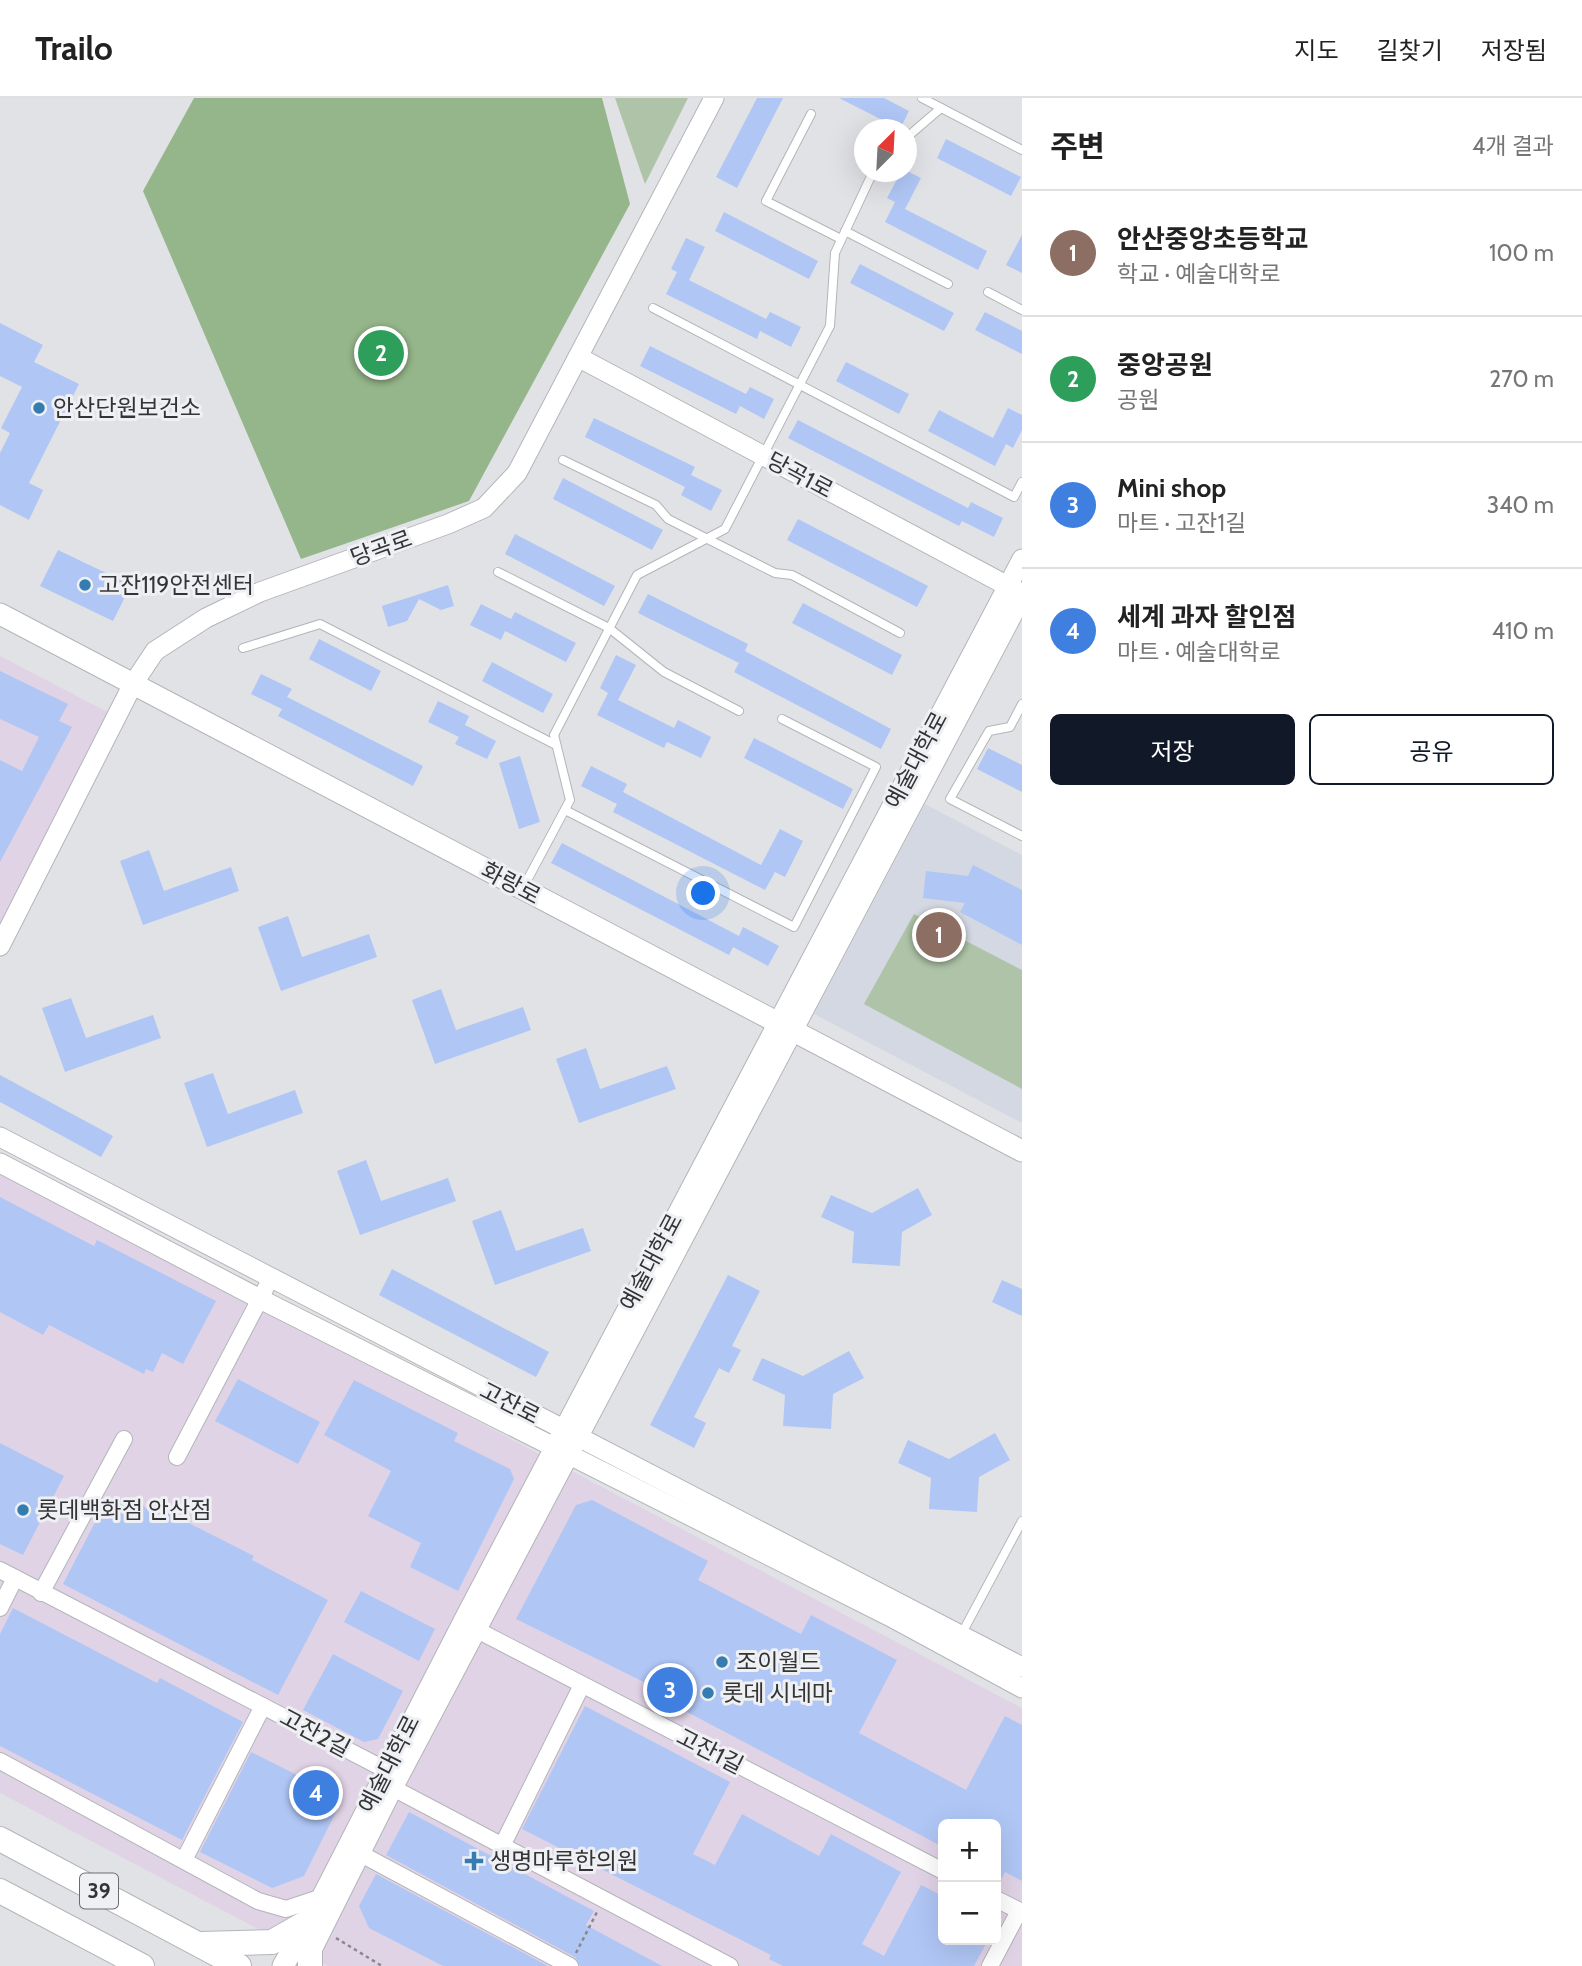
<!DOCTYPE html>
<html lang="ko">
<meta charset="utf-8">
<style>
body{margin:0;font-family:Cabin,"Noto Sans KR",sans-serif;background:#f2f2f2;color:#222}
.controls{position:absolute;right:21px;bottom:21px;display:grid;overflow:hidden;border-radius:10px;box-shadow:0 7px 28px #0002}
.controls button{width:63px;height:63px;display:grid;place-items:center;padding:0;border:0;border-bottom:2px solid #e0e0e0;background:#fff;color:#222;font:35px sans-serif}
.compass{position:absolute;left:854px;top:21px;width:63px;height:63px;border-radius:50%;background:#fff;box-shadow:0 7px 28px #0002;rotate:24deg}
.you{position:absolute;left:704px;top:796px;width:24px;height:24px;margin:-18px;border:5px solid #fff;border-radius:50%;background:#1a73e8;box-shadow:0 0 0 10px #1a73e833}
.badge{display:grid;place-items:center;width:46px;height:46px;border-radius:50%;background:#111827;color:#fff;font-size:23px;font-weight:700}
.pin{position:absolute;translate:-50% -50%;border:4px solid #fff;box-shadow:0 2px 7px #0006}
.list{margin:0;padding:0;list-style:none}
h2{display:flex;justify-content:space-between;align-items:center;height:91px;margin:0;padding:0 28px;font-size:30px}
h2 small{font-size:23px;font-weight:400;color:#767676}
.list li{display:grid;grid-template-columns:46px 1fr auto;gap:21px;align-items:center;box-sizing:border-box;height:126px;padding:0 28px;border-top:2px solid #e0e0e0}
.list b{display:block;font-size:26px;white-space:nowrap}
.list p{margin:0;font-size:23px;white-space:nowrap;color:#767676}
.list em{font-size:23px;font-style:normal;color:#767676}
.actions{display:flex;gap:14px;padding:21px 28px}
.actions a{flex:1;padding:16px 0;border:2px solid #111827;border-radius:10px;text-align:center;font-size:24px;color:#111827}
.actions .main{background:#111827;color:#fff}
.map{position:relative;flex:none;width:1022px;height:1868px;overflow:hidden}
header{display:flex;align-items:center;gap:42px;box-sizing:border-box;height:98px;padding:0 35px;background:#fff;border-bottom:2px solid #e0e0e0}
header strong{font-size:33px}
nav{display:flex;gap:38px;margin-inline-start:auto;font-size:24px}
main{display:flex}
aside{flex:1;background:#fff}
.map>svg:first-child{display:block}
</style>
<header>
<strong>Trailo</strong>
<nav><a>지도</a><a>길찾기</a><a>저장됨</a></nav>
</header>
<main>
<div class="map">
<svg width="1022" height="1868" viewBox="0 0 1022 1868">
<rect width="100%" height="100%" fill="#e1e2e6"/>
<g fill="#e1d3e6" fill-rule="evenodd">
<polygon points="0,558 115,618 0,836"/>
<path d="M 0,1072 L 1022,1610 L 1022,1868 L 328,1868 L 0,1695 ZM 943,1726 L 996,1726 L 996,1842 L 943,1842 Z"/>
</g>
<polygon fill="#d3d8e2" points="925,706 1022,757 1022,1025 814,916"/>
<g fill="#aec3a7">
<polygon points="615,0 688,0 645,86"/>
<polygon points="914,816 1022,872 1022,991 864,906"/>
</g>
<polygon fill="#95b58a" points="194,0 602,0 630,106 469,403 301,461 143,93"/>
<g fill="#b0c6f5">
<polygon points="757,0 783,0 737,90 716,79"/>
<polygon points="839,0 884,0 909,13 900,31"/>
<polygon points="946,41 1021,79 1011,98 937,60"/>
<polygon points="901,74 909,74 921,80 905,111 987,153 978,172 885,124 895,104 887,100"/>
<polygon points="724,114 818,163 809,181 715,133"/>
<polygon points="1022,137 1022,175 1006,167"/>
<polygon points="686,140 705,149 689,182 766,221 770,214 801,229 791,249 760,233 757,241 666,196 677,174 671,171"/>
<polygon points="860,166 954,215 944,233 850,185"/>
<polygon points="985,214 1022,233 1022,256 975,232"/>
<polygon points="0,225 43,247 34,264 79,286 29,385 43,392 29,422 0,407 0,355 10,335 1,330 22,289 0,278"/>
<polygon points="650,248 746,296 750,289 774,301 764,321 740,308 736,316 640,268"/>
<polygon points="846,264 909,296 899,316 836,283"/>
<polygon points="1008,310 1022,317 1022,332 1013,350 1006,346 995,368 928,333 939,312 993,340"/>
<polygon points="594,320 695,369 691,377 722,392 711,413 681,397 685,389 585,339"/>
<polygon points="798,322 968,410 971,404 1003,420 994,439 962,423 959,428 788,340"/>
<polygon points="563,380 663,432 652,452 553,401"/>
<polygon points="798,421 928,488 917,509 787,442"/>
<polygon points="515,436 615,488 604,508 505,456"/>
<polygon points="58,452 131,487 113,523 40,488"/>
<polygon points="448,487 454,508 441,512 419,501 407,523 388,529 382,508"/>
<polygon points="648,496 748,546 745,553 891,631 881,651 734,574 739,565 638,515"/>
<polygon points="803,505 902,557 892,577 792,525"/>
<polygon points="481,506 511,521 515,514 576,545 566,564 505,533 501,542 470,527"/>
<polygon points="319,541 381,573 371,593 309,561"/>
<polygon points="616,557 636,567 618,602 674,630 678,622 711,639 701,660 667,644 664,650 597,617 608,595 600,590"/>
<polygon points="492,564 553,596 543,615 482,583"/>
<polygon points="0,573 68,606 59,623 72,629 0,764 0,662 22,673 39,639 0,621"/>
<polygon points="261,576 292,591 287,599 423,668 413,688 278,618 282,611 251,596"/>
<polygon points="438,603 469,618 465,627 496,643 487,661 455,646 459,639 428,624"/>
<polygon points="754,640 853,691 843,711 744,660"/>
<polygon points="988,650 1022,667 1022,694 977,671"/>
<polygon points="520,658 540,724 519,731 499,665"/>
<polygon points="591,668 627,686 623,694 761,767 780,731 803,743 785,779 775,774 765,792 613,714 617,706 581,688"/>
<polygon points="562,745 739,838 743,829 779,848 768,868 733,849 729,857 551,765"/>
<polygon points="149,752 164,793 231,769 239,793 143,827 120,763"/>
<polygon points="973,767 1022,792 1022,847 960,814 965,805 923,800 926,773 968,778"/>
<polygon points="288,818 302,859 369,836 377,859 281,893 258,829"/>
<polygon points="441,891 456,932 523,909 531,932 435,966 412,902"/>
<polygon points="71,900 86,940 153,917 161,940 65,974 42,910"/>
<polygon points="586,950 600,991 667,968 676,991 579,1025 556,961"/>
<polygon points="213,975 228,1016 295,992 303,1015 207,1049 184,985"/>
<polygon points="0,977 113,1038 101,1059 0,1004"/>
<polygon points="366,1062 381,1103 448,1080 456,1103 360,1137 337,1073"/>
<polygon points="918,1090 932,1117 902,1134 900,1168 852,1165 854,1134 821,1119 831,1097 872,1115"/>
<polygon points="0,1099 94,1148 97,1142 216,1203 183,1266 162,1255 153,1274 146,1271 144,1276 49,1227 43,1237 0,1214"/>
<polygon points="501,1112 516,1153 583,1130 591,1153 495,1187 472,1123"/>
<polygon points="392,1171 549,1254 536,1279 379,1197"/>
<polygon points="728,1177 760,1193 732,1248 741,1252 729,1275 719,1270 694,1319 706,1325 694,1350 650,1327"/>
<polygon points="1002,1182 1022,1191 1022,1218 992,1204"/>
<polygon points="849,1253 864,1280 833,1296 831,1331 783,1328 785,1297 752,1282 762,1260 803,1278"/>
<polygon points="238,1281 320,1324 298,1366 215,1323"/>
<polygon points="354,1282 458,1335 454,1343 510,1371 514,1381 458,1493 410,1469 421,1445 368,1418 391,1373 324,1337"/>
<polygon points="995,1335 1010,1362 979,1379 977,1414 929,1411 931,1380 898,1365 908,1342 949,1361"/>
<polygon points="0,1345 64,1378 23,1457 0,1446"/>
<polygon points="123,1399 141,1405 159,1424 165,1413 254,1458 252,1462 328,1502 278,1597 63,1486 105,1405"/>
<polygon points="592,1402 708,1463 698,1482 801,1536 811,1517 897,1562 859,1635 966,1692 1005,1618 1022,1627 1022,1783 1005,1774 996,1791 996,1726 943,1726 943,1749 653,1596 656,1590 516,1521 576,1407"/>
<polygon points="361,1493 435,1531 419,1563 344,1524"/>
<polygon points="13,1510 157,1585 160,1580 243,1624 182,1742 0,1648 0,1536"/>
<polygon points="333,1556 403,1593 378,1641 364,1644 303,1612"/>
<polygon points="585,1608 730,1684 693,1756 715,1767 742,1716 819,1758 831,1736 901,1774 862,1846 884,1858 921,1787 943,1798 943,1842 988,1842 974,1868 783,1868 769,1861 771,1857 522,1731"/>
<polygon points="251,1654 343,1700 304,1778 272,1790 200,1754"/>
<polygon points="409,1714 594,1813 586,1827 662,1868 580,1868 575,1859 386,1757"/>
<polygon points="376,1776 548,1868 443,1868 369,1830 359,1808"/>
</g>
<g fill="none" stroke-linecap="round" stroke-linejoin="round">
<defs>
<g id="service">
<polyline points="922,0 1022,52"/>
<polyline points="811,16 766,103 841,141"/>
<polyline points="906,40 941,10"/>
<polyline points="845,133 948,186"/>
<polyline points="988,194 1022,212"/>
<polyline points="653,210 1014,399 1022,384"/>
<polyline points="563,362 656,407 668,421 775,475 792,477 900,535"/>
<polyline points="498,474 609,530 664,574 739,613"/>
<polyline points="243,550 320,526 556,647"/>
<polyline points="1022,606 1010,629 989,633 950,701 1022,738"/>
<polyline points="565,712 794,829 876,669 782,621"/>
<polyline points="524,788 570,702 554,637 637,477 725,431 830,228 835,155 873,74"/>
<polyline points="961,1537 1022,1423"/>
</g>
<g id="minor">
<polyline points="177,1359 271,1180"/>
<polyline points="0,1472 386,1672 393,1690 730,1868"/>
<polyline points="41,1495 124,1341"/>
<polyline points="0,1510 15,1480"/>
<polyline points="477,1532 943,1773"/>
<polyline points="0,1663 258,1803 286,1811 322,1799"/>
<polyline points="502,1748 582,1587"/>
<polyline points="361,1756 570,1868"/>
<polyline points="184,1762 263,1608"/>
<polyline points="996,1801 1022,1814"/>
<polyline points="990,1868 1019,1813"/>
</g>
<g id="tertiary">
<polyline points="578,259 1019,494"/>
<polyline points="0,848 133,586 155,553 206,520 260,494 448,426 484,410 517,375 714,0"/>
<polyline points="0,1039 1022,1569"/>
<polyline points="0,1065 260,1201 889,1518 1022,1590"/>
<polyline points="309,1823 465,1519 1022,461"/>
<polyline points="310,1856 393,1690 1022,499"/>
</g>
<g id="secondary">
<polyline points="0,516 1022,1053"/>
<polyline points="283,1868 309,1823"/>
</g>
<g id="primary">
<polyline points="0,1741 239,1868"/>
<polyline points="0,1793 142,1868"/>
<polyline points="200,1846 272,1844 309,1823"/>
<polyline points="310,1868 310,1856"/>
</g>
</defs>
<use href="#service" stroke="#b3b5b8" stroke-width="10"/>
<use href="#minor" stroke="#b3b5b8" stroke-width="18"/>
<use href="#tertiary" stroke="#b3b5b8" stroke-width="21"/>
<use href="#secondary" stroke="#b3b5b8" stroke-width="23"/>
<use href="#primary" stroke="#b3b5b8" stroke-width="26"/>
<g stroke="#88898c" stroke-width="2.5" stroke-dasharray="3.5 3.5" stroke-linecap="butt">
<polyline points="336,1840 382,1868"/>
<polyline points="576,1855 597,1814"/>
</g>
<use href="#service" stroke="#fff" stroke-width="8"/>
<use href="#minor" stroke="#fff" stroke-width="16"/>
<use href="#tertiary" stroke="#fff" stroke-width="19"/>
<use href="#secondary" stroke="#fff" stroke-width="21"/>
<use href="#primary" stroke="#fff" stroke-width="24"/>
</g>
<g fill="#357cb1" stroke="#eef0f3" stroke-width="2.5">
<circle cx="39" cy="310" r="7"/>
<circle cx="85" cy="487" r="7"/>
<circle cx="23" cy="1412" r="7"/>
<circle cx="722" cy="1564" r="7"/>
<circle cx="708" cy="1595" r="7"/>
<path d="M470.5 1752.5h7v7h7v7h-7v7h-7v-7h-7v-7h7z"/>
</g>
<g text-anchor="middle" stroke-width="6" stroke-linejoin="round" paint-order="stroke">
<rect fill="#eef0f3" stroke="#6c6c6f" stroke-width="2" x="80" y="1775.5" width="38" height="35" rx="5"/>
<g font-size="21" font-weight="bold" fill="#343436">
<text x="99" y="1800">39</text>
</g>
<g font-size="23" fill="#343436" stroke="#eef0f3" text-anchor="start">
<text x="53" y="318">안산단원보건소</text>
<text x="99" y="495">고잔119안전센터</text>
<text x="37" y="1420">롯데백화점 안산점</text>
<text x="736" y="1572">조이월드</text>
<text x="722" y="1603">롯데 시네마</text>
<text x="490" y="1771">생명마루한의원</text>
</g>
<g font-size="23" fill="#343436" stroke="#eef0f3">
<text transform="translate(800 377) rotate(28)" y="8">당곡1로</text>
<text transform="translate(381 450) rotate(-20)" y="8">당곡로</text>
<text transform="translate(916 662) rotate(-62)" y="8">예술대학로</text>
<text transform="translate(511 785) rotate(28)" y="8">화랑로</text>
<text transform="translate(651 1164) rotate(-62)" y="8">예술대학로</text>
<text transform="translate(510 1305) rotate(27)" y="8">고잔로</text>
<text transform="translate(315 1635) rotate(28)" y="8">고잔2길</text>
<text transform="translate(710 1653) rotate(27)" y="8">고잔1길</text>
<text transform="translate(389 1666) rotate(-63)" y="8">예술대학로</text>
</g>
</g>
</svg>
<div class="controls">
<button>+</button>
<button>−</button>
</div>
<svg class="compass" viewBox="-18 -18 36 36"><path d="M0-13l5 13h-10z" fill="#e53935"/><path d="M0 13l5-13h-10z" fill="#767676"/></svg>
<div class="you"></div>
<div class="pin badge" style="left:939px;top:837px;background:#8d6e63">1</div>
<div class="pin badge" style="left:381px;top:255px;background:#2e9e5b">2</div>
<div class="pin badge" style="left:670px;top:1592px;background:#3f7fe0">3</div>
<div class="pin badge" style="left:316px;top:1695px;background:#3f7fe0">4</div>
</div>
<aside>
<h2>주변<small>4개 결과</small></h2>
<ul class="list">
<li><span class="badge" style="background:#8d6e63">1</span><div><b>안산중앙초등학교</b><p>학교 · 예술대학로</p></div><em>100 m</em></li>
<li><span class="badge" style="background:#2e9e5b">2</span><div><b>중앙공원</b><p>공원</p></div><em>270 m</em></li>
<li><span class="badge" style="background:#3f7fe0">3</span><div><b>Mini shop</b><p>마트 · 고잔1길</p></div><em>340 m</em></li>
<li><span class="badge" style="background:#3f7fe0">4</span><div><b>세계 과자 할인점</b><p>마트 · 예술대학로</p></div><em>410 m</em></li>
</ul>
<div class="actions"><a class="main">저장</a><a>공유</a></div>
</aside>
</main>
